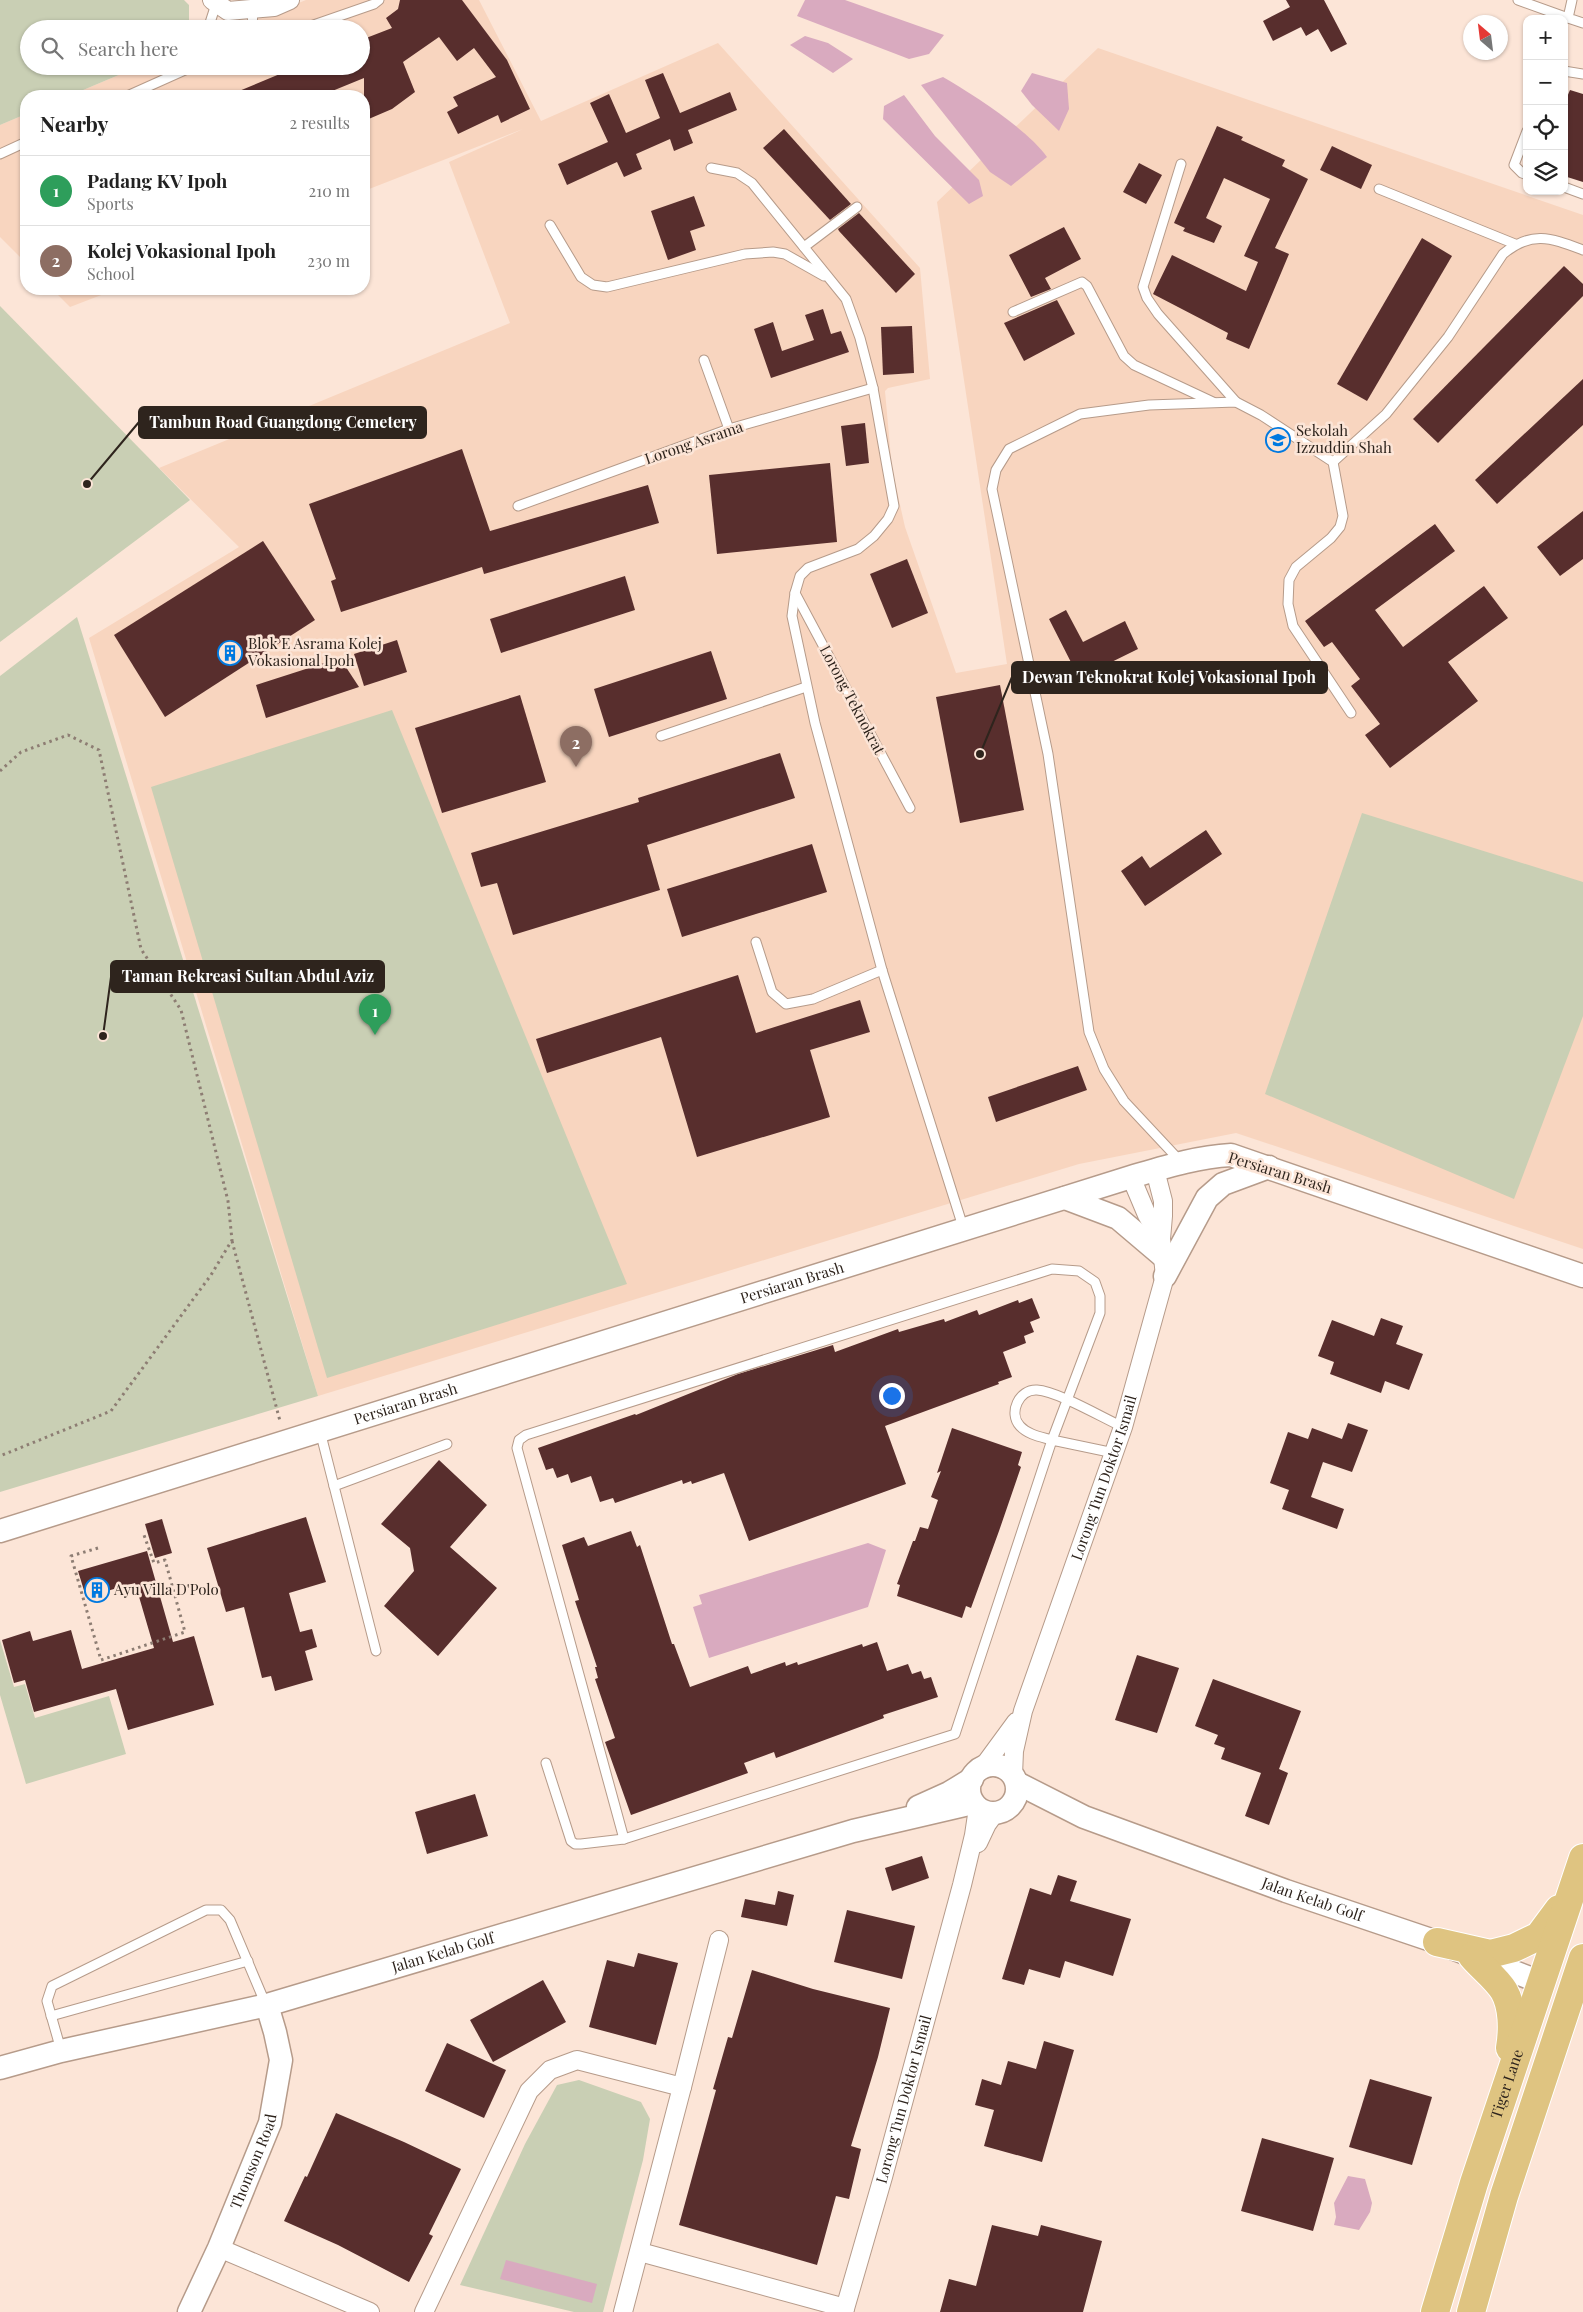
<!DOCTYPE html>
<meta charset="utf-8">
<style>
body{margin:0;font-family:"Playfair Display",serif;background:#f2f2f2;color:#222}
.controls{position:absolute;right:15px;top:15px;display:grid;overflow:hidden;border-radius:10px;box-shadow:0 1px 4px #0004}
.controls button{width:45px;height:45px;display:grid;place-items:center;padding:0;border:0;border-bottom:1px solid #e0e0e0;background:#fff;color:#222;font:25px sans-serif}
.compass{position:absolute;left:1463px;top:15px;width:45px;height:45px;border-radius:50%;background:#fff;box-shadow:0 1px 4px #0004;rotate:332deg}
.you{position:absolute;left:891px;top:1395px;width:18px;height:18px;margin:-12px;border:4px solid #fff;border-radius:50%;background:#1a73e8;box-shadow:0 0 0 8px #1a73e833}
.badge{display:grid;place-items:center;width:32px;height:32px;border-radius:50%;background:#d93025;color:#fff;font-size:16px;font-weight:700}
.pin{position:absolute;translate:-50% -41px;filter:drop-shadow(0 1px 2px #0008)}
.pin::after{content:'';position:absolute;top:26px;width:18px;height:15px;background:inherit;clip-path:polygon(0 0,100% 0,50% 100%)}
.list{margin:0;padding:0;list-style:none}
h2{display:flex;justify-content:space-between;align-items:center;height:65px;margin:0;padding:0 20px;font-size:21px}
h2 small{font-size:16px;font-weight:400;color:#767676}
.list li{display:grid;grid-template-columns:32px 1fr auto;gap:15px;align-items:center;box-sizing:border-box;height:70px;padding:0 20px;border-top:1px solid #e0e0e0}
.list b{display:block;font-size:19px;white-space:nowrap}
.list p{margin:0;font-size:16px;white-space:nowrap;color:#767676}
.list em{font-size:16px;font-style:normal;color:#767676}
.icon{flex:none;width:28px;height:28px;fill:none;stroke:currentColor;stroke-width:2;stroke-linecap:round;stroke-linejoin:round}
.map{position:relative;flex:none;width:1583px;height:2312px;overflow:hidden}
.search{position:absolute;background:#fff;box-shadow:0 1px 4px #0004;left:20px;top:20px;width:350px;height:55px;display:flex;align-items:center;gap:12px;box-sizing:border-box;padding:0 18px;border-radius:28px;color:#767676;font-size:19px}
.panel{position:absolute;background:#fff;box-shadow:0 1px 4px #0004;left:20px;top:90px;width:350px;height:205px;border-radius:20px}
.map>svg:first-child{display:block}
</style>
<div class="map">
<svg width="1583" height="2312" viewBox="0 0 1583 2312">
<rect width="100%" height="100%" fill="#fce5d7"/>
<g fill="#f8d5bf">
<polygon points="306,0 479,0 541,121 718,43 920,268 930,379 888,388 885,391 892,469 905,527 956,673 1007,664 937,202 1098,48 1583,215 1583,1249 1236,1133 1079,1164 318,1396 89,638 239,547 159,468 510,323 449,162 523,129 364,191 364,96 69,96 140,66 361,66 361,29 232,29"/>
<polygon points="26,114 26,263 0,237 0,125"/>
<polygon points="52,289 117,289 70,307"/>
</g>
<g fill="#c9cfb4">
<polygon points="0,0 184,0 189,5 189,29 29,29 29,66 140,66 69,96 26,96 26,114 0,125"/>
<polygon points="0,306 190,500 0,642"/>
<polygon points="77,617 318,1396 0,1492 0,676"/>
<polygon points="392,710 627,1284 327,1378 151,787"/>
<polygon points="1362,813 1583,882 1583,1016 1514,1199 1265,1094"/>
<polygon points="0,1640 14,1687 25,1684 35,1718 109,1696 126,1754 26,1784 0,1695"/>
<polygon points="579,2080 641,2102 650,2119 643,2160 603,2312 574,2312 460,2285 525,2144 557,2085"/>
</g>
<g fill="#d9aabf">
<polygon points="805,0 845,0 944,35 929,54 909,59 797,16"/>
<polygon points="805,36 828,43 853,59 833,73 790,45"/>
<polygon points="1032,73 1067,83 1069,109 1059,131 1032,105 1021,91"/>
<path d="M 943,77 C 974,95 1027,129 1047,157 L 1011,186 L 990,172 L 921,85 Z"/>
<polygon points="904,95 935,136 979,180 983,196 969,204 883,119 884,106"/>
<polygon points="868,1543 886,1550 868,1607 709,1658 693,1607 702,1604 699,1595"/>
<polygon points="1348,2176 1365,2179 1372,2203 1370,2212 1359,2230 1334,2225 1336,2217 1334,2203"/>
<polygon points="506,2260 597,2284 592,2303 500,2279"/>
</g>
<g fill="#582e2d">
<polygon points="400,0 462,0 507,60 530,109 501,123 498,115 458,134 447,112 458,106 453,97 496,77 474,48 457,61 439,37 403,62 415,92 392,109 364,121 364,78 320,96 227,96 299,66 361,66 361,40 392,28 386,18 398,9"/>
<polygon points="1286,0 1324,0 1347,44 1331,52 1318,29 1306,36 1301,27 1273,41 1263,21 1290,7"/>
<polygon points="663,73 680,113 730,92 737,110 688,130 693,143 674,151 670,139 636,154 642,169 624,177 617,162 567,185 558,164 608,142 590,103 609,94 626,133 660,118 645,80"/>
<polygon points="1570,90 1583,94 1583,182 1564,176 1564,104"/>
<polygon points="1217,126 1243,137 1241,140 1285,160 1282,166 1308,179 1275,248 1289,254 1249,349 1226,339 1228,333 1153,294 1172,255 1246,291 1258,262 1244,256 1270,199 1224,178 1206,218 1222,226 1214,243 1183,231 1185,228 1174,223"/>
<polygon points="784,129 851,204 830,220 763,148"/>
<polygon points="1332,146 1372,165 1361,189 1320,170"/>
<polygon points="1139,163 1162,175 1146,204 1123,192"/>
<polygon points="694,196 705,226 690,231 696,250 668,260 651,211"/>
<polygon points="859,213 915,274 896,293 839,231 838,229"/>
<polygon points="1064,227 1081,259 1045,278 1051,289 1031,297 1009,255"/>
<polygon points="1422,238 1452,256 1367,401 1337,384"/>
<polygon points="1564,266 1583,284 1583,296 1438,443 1413,419"/>
<polygon points="1057,300 1075,334 1024,361 1004,323"/>
<polygon points="823,309 831,334 841,331 849,352 771,378 754,329 773,322 782,351 814,340 805,315"/>
<polygon points="912,326 914,373 883,375 881,327"/>
<polygon points="1583,379 1583,425 1497,504 1475,480"/>
<polygon points="865,423 869,463 846,466 841,426"/>
<polygon points="462,449 490,531 648,485 659,523 484,574 482,567 341,612 331,581 336,579 309,504"/>
<polygon points="830,463 837,542 717,554 709,475"/>
<polygon points="1583,511 1583,559 1560,576 1537,547"/>
<polygon points="1435,524 1455,551 1375,610 1403,647 1484,586 1508,618 1448,662 1478,701 1390,768 1365,735 1380,724 1351,686 1360,679 1332,642 1324,647 1305,621"/>
<polygon points="263,541 315,620 165,717 114,635"/>
<polygon points="907,559 928,613 892,628 870,574"/>
<polygon points="625,576 635,610 501,653 490,619"/>
<polygon points="1066,610 1083,642 1125,621 1138,649 1079,678 1049,619"/>
<polygon points="397,640 407,672 364,686 354,654"/>
<polygon points="711,651 727,699 609,737 594,689"/>
<polygon points="340,658 359,687 266,718 256,685"/>
<polygon points="1000,685 1024,810 960,823 936,697"/>
<polygon points="520,695 546,782 442,813 415,728"/>
<polygon points="780,753 795,798 647,845 660,890 513,935 497,883 481,887 471,853 639,802 638,798"/>
<polygon points="1206,830 1222,854 1145,906 1121,871 1142,856 1150,868"/>
<polygon points="812,844 827,892 682,937 667,889"/>
<polygon points="738,975 756,1033 860,1000 870,1032 810,1050 830,1117 697,1157 661,1037 547,1073 536,1039"/>
<polygon points="1078,1066 1087,1090 996,1122 988,1097"/>
<polygon points="1032,1298 1040,1318 1030,1322 1034,1332 1024,1336 1026,1343 1003,1352 1012,1377 998,1382 999,1384 885,1426 906,1484 749,1541 724,1473 692,1484 691,1481 683,1484 682,1480 615,1503 613,1498 600,1502 591,1476 571,1483 568,1474 557,1478 553,1468 546,1470 538,1448 635,1414 636,1415 738,1374 833,1345 835,1352 898,1329 899,1332 944,1319 945,1322 977,1310 979,1315 1018,1300 1019,1303"/>
<polygon points="1381,1318 1403,1326 1396,1344 1423,1354 1409,1390 1385,1381 1381,1393 1330,1374 1334,1362 1318,1356 1332,1320 1374,1336"/>
<polygon points="1348,1423 1368,1430 1352,1472 1323,1462 1311,1497 1344,1509 1337,1529 1282,1509 1289,1490 1270,1483 1288,1432 1308,1439 1312,1428 1342,1439"/>
<polygon points="952,1428 1022,1452 1018,1465 1021,1467 999,1531 971,1608 966,1606 962,1618 897,1596 900,1585 897,1584 913,1541 915,1541 920,1527 928,1529 938,1500 931,1497 941,1471 937,1473"/>
<polygon points="439,1460 487,1505 450,1547 497,1588 438,1656 384,1606 414,1571 410,1548 381,1524"/>
<polygon points="306,1517 326,1582 289,1593 300,1632 312,1629 317,1647 305,1651 313,1680 275,1691 271,1676 262,1678 244,1607 226,1612 207,1548"/>
<polygon points="162,1519 172,1553 155,1558 145,1524"/>
<polygon points="631,1531 637,1547 640,1545 672,1644 674,1644 690,1687 748,1666 751,1674 785,1662 786,1666 797,1662 798,1665 862,1644 863,1647 877,1642 887,1671 908,1664 912,1674 921,1671 924,1679 931,1677 938,1697 883,1715 884,1718 776,1758 774,1752 744,1763 748,1773 631,1815 605,1742 615,1738 595,1679 598,1678 595,1667 597,1667 575,1601 579,1600 562,1545 584,1537 588,1546"/>
<polygon points="147,1551 173,1642 194,1636 214,1705 128,1730 116,1689 34,1712 25,1680 14,1683 2,1640 30,1631 33,1641 71,1630 82,1669 154,1648 135,1583 86,1597 78,1571"/>
<polygon points="1137,1655 1179,1668 1157,1733 1115,1720"/>
<polygon points="1213,1679 1301,1711 1279,1769 1288,1773 1269,1825 1245,1816 1261,1773 1221,1759 1225,1748 1214,1744 1218,1735 1195,1726"/>
<polygon points="475,1794 488,1836 427,1854 415,1812"/>
<polygon points="922,1856 929,1878 892,1891 885,1868"/>
<polygon points="1058,1875 1077,1881 1070,1901 1131,1919 1113,1976 1065,1961 1060,1978 1029,1969 1024,1985 1002,1979 1030,1888 1051,1895"/>
<polygon points="778,1891 794,1895 787,1926 741,1917 745,1899 775,1905"/>
<polygon points="847,1910 915,1926 902,1979 834,1962"/>
<polygon points="638,1953 678,1963 656,2045 589,2027 607,1960 634,1967"/>
<polygon points="752,1970 813,1989 890,2008 878,2057 851,2146 861,2149 849,2199 836,2196 817,2265 679,2225 716,2090 713,2089 728,2037 732,2038"/>
<polygon points="543,1980 566,2022 493,2062 470,2020"/>
<polygon points="1044,2041 1074,2050 1042,2162 984,2146 994,2110 975,2105 982,2079 1001,2085 1008,2061 1036,2069"/>
<polygon points="447,2043 506,2070 484,2118 425,2091"/>
<polygon points="1370,2079 1432,2097 1412,2165 1349,2147"/>
<polygon points="336,2113 404,2142 461,2169 429,2234 433,2236 409,2282 338,2245 284,2221 305,2176 307,2177"/>
<polygon points="1262,2138 1334,2158 1313,2231 1241,2211"/>
<polygon points="992,2225 1038,2236 1041,2225 1102,2241 1083,2312 940,2312 949,2279 976,2286"/>
</g>
<g fill="none" stroke-linecap="round" stroke-linejoin="round">
<defs>
<g id="service">
<polyline points="1518,0 1568,18"/>
<polyline points="1572,0 1568,18 1583,23"/>
<polyline points="208,29 216,4"/>
<polyline points="252,29 253,9"/>
<polyline points="302,29 374,4 379,0"/>
<polyline points="1564,71 1583,74"/>
<polyline points="127,96 194,66"/>
<polyline points="1527,131 1514,165 1522,173 1527,175"/>
<polyline points="0,154 26,142"/>
<polyline points="1181,164 1143,287 1147,298 1158,314 1236,402"/>
<polyline points="711,168 737,173 752,183 846,299 860,338 873,388 894,506 888,519 874,536 858,549 808,568 800,576 795,593 792,616 815,723 882,970 964,1230"/>
<polyline points="1564,187 1583,194"/>
<polyline points="1379,189 1515,244"/>
<polyline points="550,225 581,277 593,285 607,287 745,254 773,252 785,254 824,276"/>
<polyline points="804,247 857,207"/>
<polyline points="1013,312 1082,282 1087,286 1124,356 1134,365 1213,402"/>
<polyline points="704,360 729,429"/>
<path d="M 1333,462 L 1386,414 L 1448,337 L 1503,254 C 1532,230 1551,238 1583,250"/>
<polyline points="518,506 729,429 873,388"/>
<polyline points="795,593 910,808"/>
<polyline points="661,736 806,687"/>
<polyline points="756,942 772,992 786,1004 813,999 882,970"/>
<polyline points="1181,1162 1124,1101 1104,1069 1089,1032 1048,754 992,489 996,470 1009,449 1080,414 1149,405 1236,402 1261,415 1333,462 1343,516 1340,527 1331,538 1296,567 1289,580 1288,604 1293,626 1351,713"/>
<polyline points="320,1431 376,1651"/>
<path d="M 1114,1453 L 1052,1440 L 955,1734 L 624,1839 L 517,1448 L 519,1440 L 526,1435 L 1052,1269 L 1079,1271 L 1095,1282 L 1100,1296 L 1100,1313 L 1052,1440 C 1042,1437 1028,1435 1020,1426 C 1008,1413 1019,1389 1037,1390 C 1057,1391 1103,1418 1123,1427"/>
<polyline points="334,1486 447,1444"/>
<polyline points="546,1763 571,1841 575,1844 581,1844 624,1839"/>
<polyline points="51,2016 248,1961"/>
<polyline points="61,2050 47,2001 52,1986 206,1910 221,1910 230,1920 266,2005"/>
</g>
<g id="minor">
<polyline points="212,0 228,11 274,7 290,0"/>
<polyline points="1131,1177 1147,1215 1161,1239"/>
<polyline points="983,1767 1016,1722"/>
<path id="s1" d="M 1013,1775 L 1014,1751 L 1023,1711 L 1123,1427 L 1165,1276 L 1161,1239 L 1163,1216 L 1163,1201 L 1155,1170"/>
<polyline points="978,1843 987,1824 995,1813"/>
<polyline points="219,2248 370,2312"/>
<polyline points="640,2252 845,2308"/>
<polyline points="424,2312 529,2091 550,2070 577,2060 682,2087 719,1940"/>
<polyline points="623,2312 682,2087"/>
<path id="s2" d="M 844,2312 L 883,2177 L 962,1885 L 974,1835 L 978,1808"/>
</g>
<g id="tertiary">
<polyline points="1065,1198 1118,1218 1164,1257"/>
<polyline points="1165,1276 1207,1198 1223,1184 1269,1167"/>
<path id="s3" d="M 0,1531 L 1131,1177 C 1165,1167 1196,1157 1231,1155 L 1583,1276"/>
<circle cx="993" cy="1789" r="24"/>
<path id="s4" d="M 1017,1783 L 1084,1817 L 1286,1891 L 1437,1942 L 1540,1982"/>
<polyline points="918,1807 949,1793 972,1779"/>
<path id="s5" d="M 0,2068 L 61,2051 L 267,2005 L 853,1831 L 973,1803"/>
<path id="s6" d="M 189,2312 L 219,2248 L 270,2123 L 281,2060 L 275,2032 L 267,2005"/>
</g>
<g id="primary">
<polyline points="1437,1942 1490,1954 1514,1948 1539,1936 1559,1909"/>
<path d="M 1472,1956 C 1481,1967 1496,1978 1504,1991 C 1513,2007 1513,2030 1510,2048"/>
<path id="s7" d="M 1435,2312 L 1474,2183 L 1583,1858"/>
<polyline points="1471,2312 1504,2196 1583,1958"/>
</g>
</defs>
<use href="#service" stroke="#b69b8a" stroke-width="11"/>
<use href="#minor" stroke="#b69b8a" stroke-width="20"/>
<use href="#tertiary" stroke="#b69b8a" stroke-width="25"/>
<use href="#primary" stroke="#fff" stroke-width="30"/>
<g stroke="#8d7d73" stroke-width="3" stroke-dasharray="2.5 4" stroke-linecap="butt">
<polyline points="0,771 21,752 68,735 99,750 141,949 181,1010 228,1201 232,1240 211,1275 111,1411 0,1456"/>
<polyline points="232,1241 280,1421"/>
<polyline points="98,1548 71,1556 101,1660 185,1632 165,1560 154,1563 144,1535"/>
</g>
<use href="#service" stroke="#fff" stroke-width="9"/>
<use href="#minor" stroke="#fff" stroke-width="18"/>
<use href="#tertiary" stroke="#fff" stroke-width="22"/>
<use href="#primary" stroke="#dfc481" stroke-width="28"/>
</g>
<defs>
<symbol id="school-ring" viewBox="-11 -11 22 22"><circle r="9.5" fill="#fce5d7" stroke="#0079e0" stroke-width="1.5"/><path d="M0-5L7-2L0 1L-7-2ZM-4 1L0 2.5L4 1V4Q0 6-4 4Z" fill="#0079e0"/></symbol>
<symbol id="building-ring" viewBox="-11 -11 22 22"><circle r="9.5" fill="#fce5d7" stroke="#0079e0" stroke-width="1.5"/><path d="M-4-6H4V6H1V3H-1V6H-4ZM-2.5-4.3h1.7v1.8h-1.7ZM.8-4.3h1.7v1.8H.8ZM-2.5-1h1.7V.8h-1.7ZM.8-1h1.7V.8H.8Z" fill="#0079e0"/></symbol>
</defs>
<g fill-rule="evenodd">
<use href="#school-ring" x="1264" y="426" width="28" height="28"/>
<use href="#building-ring" x="216" y="639" width="28" height="28"/>
<use href="#building-ring" x="83" y="1576" width="28" height="28"/>
</g>
<g text-anchor="middle" stroke-width="5" stroke-linejoin="round" paint-order="stroke">
<g font-size="15" fill="#2e241d" stroke="#fce5d7" text-anchor="start">
<text x="1296" y="436">Sekolah<tspan x="1296" dy="17">Izzuddin Shah</tspan></text>
<text x="248" y="649">Blok E Asrama Kolej<tspan x="248" dy="17">Vokasional Ipoh</tspan></text>
<text x="114" y="1595">Ayu Villa D'Polo</text>
</g>
<g font-size="15" fill="#2e241d" stroke="#fce5d7">
<text transform="translate(694 443) rotate(-19)" y="5">Lorong Asrama</text>
<text transform="translate(852 700) rotate(62)" y="5">Lorong Teknokrat</text>
<text transform="translate(1280 1173) rotate(17)" y="5">Persiaran Brash</text>
<text dy="5" stroke="none"><textPath href="#s3" startOffset="830">Persiaran Brash</textPath></text>
<text dy="5" stroke="none"><textPath href="#s3" startOffset="425">Persiaran Brash</textPath></text>
<text dy="5" stroke="none"><textPath href="#s1" startOffset="312">Lorong Tun Doktor Ismail</textPath></text>
<text dy="5" stroke="none"><textPath href="#s4" startOffset="318">Jalan Kelab Golf</textPath></text>
<text dy="5" stroke="none"><textPath href="#s5" startOffset="458">Jalan Kelab Golf</textPath></text>
<text dy="5" stroke="none"><textPath href="#s7" startOffset="239">Tiger Lane</textPath></text>
<text dy="5" stroke="none"><textPath href="#s2" startOffset="221">Lorong Tun Doktor Ismail</textPath></text>
<text dy="5" stroke="none"><textPath href="#s6" startOffset="164">Thomson Road</textPath></text>
</g>
</g>
<path fill="none" stroke="#2e241d" stroke-width="2" d="M87 484L139 422M980 754L1012 677M103 1036L111 977"/>
<g fill="#2e241d" stroke="#fce5d7" stroke-width="2">
<circle cx="87" cy="484" r="5"/>
<circle cx="980" cy="754" r="5"/>
<circle cx="103" cy="1036" r="5"/>
</g>
<g fill="#2e241d" stroke="#2e241d" stroke-width="2">
<rect x="139" y="407" width="287" height="31" rx="5"/>
<rect x="1012" y="662" width="315" height="31" rx="5"/>
<rect x="111" y="961" width="273" height="31" rx="5"/>
</g>
<g font-size="16" text-anchor="middle" font-weight="bold" fill="#fff">
<text x="283" y="428">Tambun Road Guangdong Cemetery</text>
<text x="1169" y="683">Dewan Teknokrat Kolej Vokasional Ipoh</text>
<text x="248" y="982">Taman Rekreasi Sultan Abdul Aziz</text>
</g>
</svg>
<div class="controls">
<button>+</button>
<button>−</button>
<button><svg class="icon" aria-label="locate" viewBox="0 0 24 24"><circle cx="12" cy="12" r="6"/><path d="M12 2v4M12 18v4M2 12h4M18 12h4"/></svg></button>
<button><svg class="icon" aria-label="layers" viewBox="0 0 24 24"><path d="M12 4l9 5-9 5-9-5zM3 14l9 5 9-5"/></svg></button>
</div>
<svg class="compass" viewBox="-18 -18 36 36"><path d="M0-13l5 13h-10z" fill="#e53935"/><path d="M0 13l5-13h-10z" fill="#767676"/></svg>
<div class="you"></div>
<div class="pin badge" style="left:375px;top:1035px;background:#2e9e5b">1</div>
<div class="pin badge" style="left:576px;top:767px;background:#8d6e63">2</div>
<div class="search"><svg class="icon" aria-label="search" viewBox="0 0 24 24"><circle cx="10" cy="10" r="6"/><path d="M15 15l6 6"/></svg>Search here</div>
<section class="panel">
<h2>Nearby<small>2 results</small></h2>
<ul class="list">
<li><span class="badge" style="background:#2e9e5b">1</span><div><b>Padang KV Ipoh</b><p>Sports</p></div><em>210 m</em></li>
<li><span class="badge" style="background:#8d6e63">2</span><div><b>Kolej Vokasional Ipoh</b><p>School</p></div><em>230 m</em></li>
</ul>
</section>
</div>
